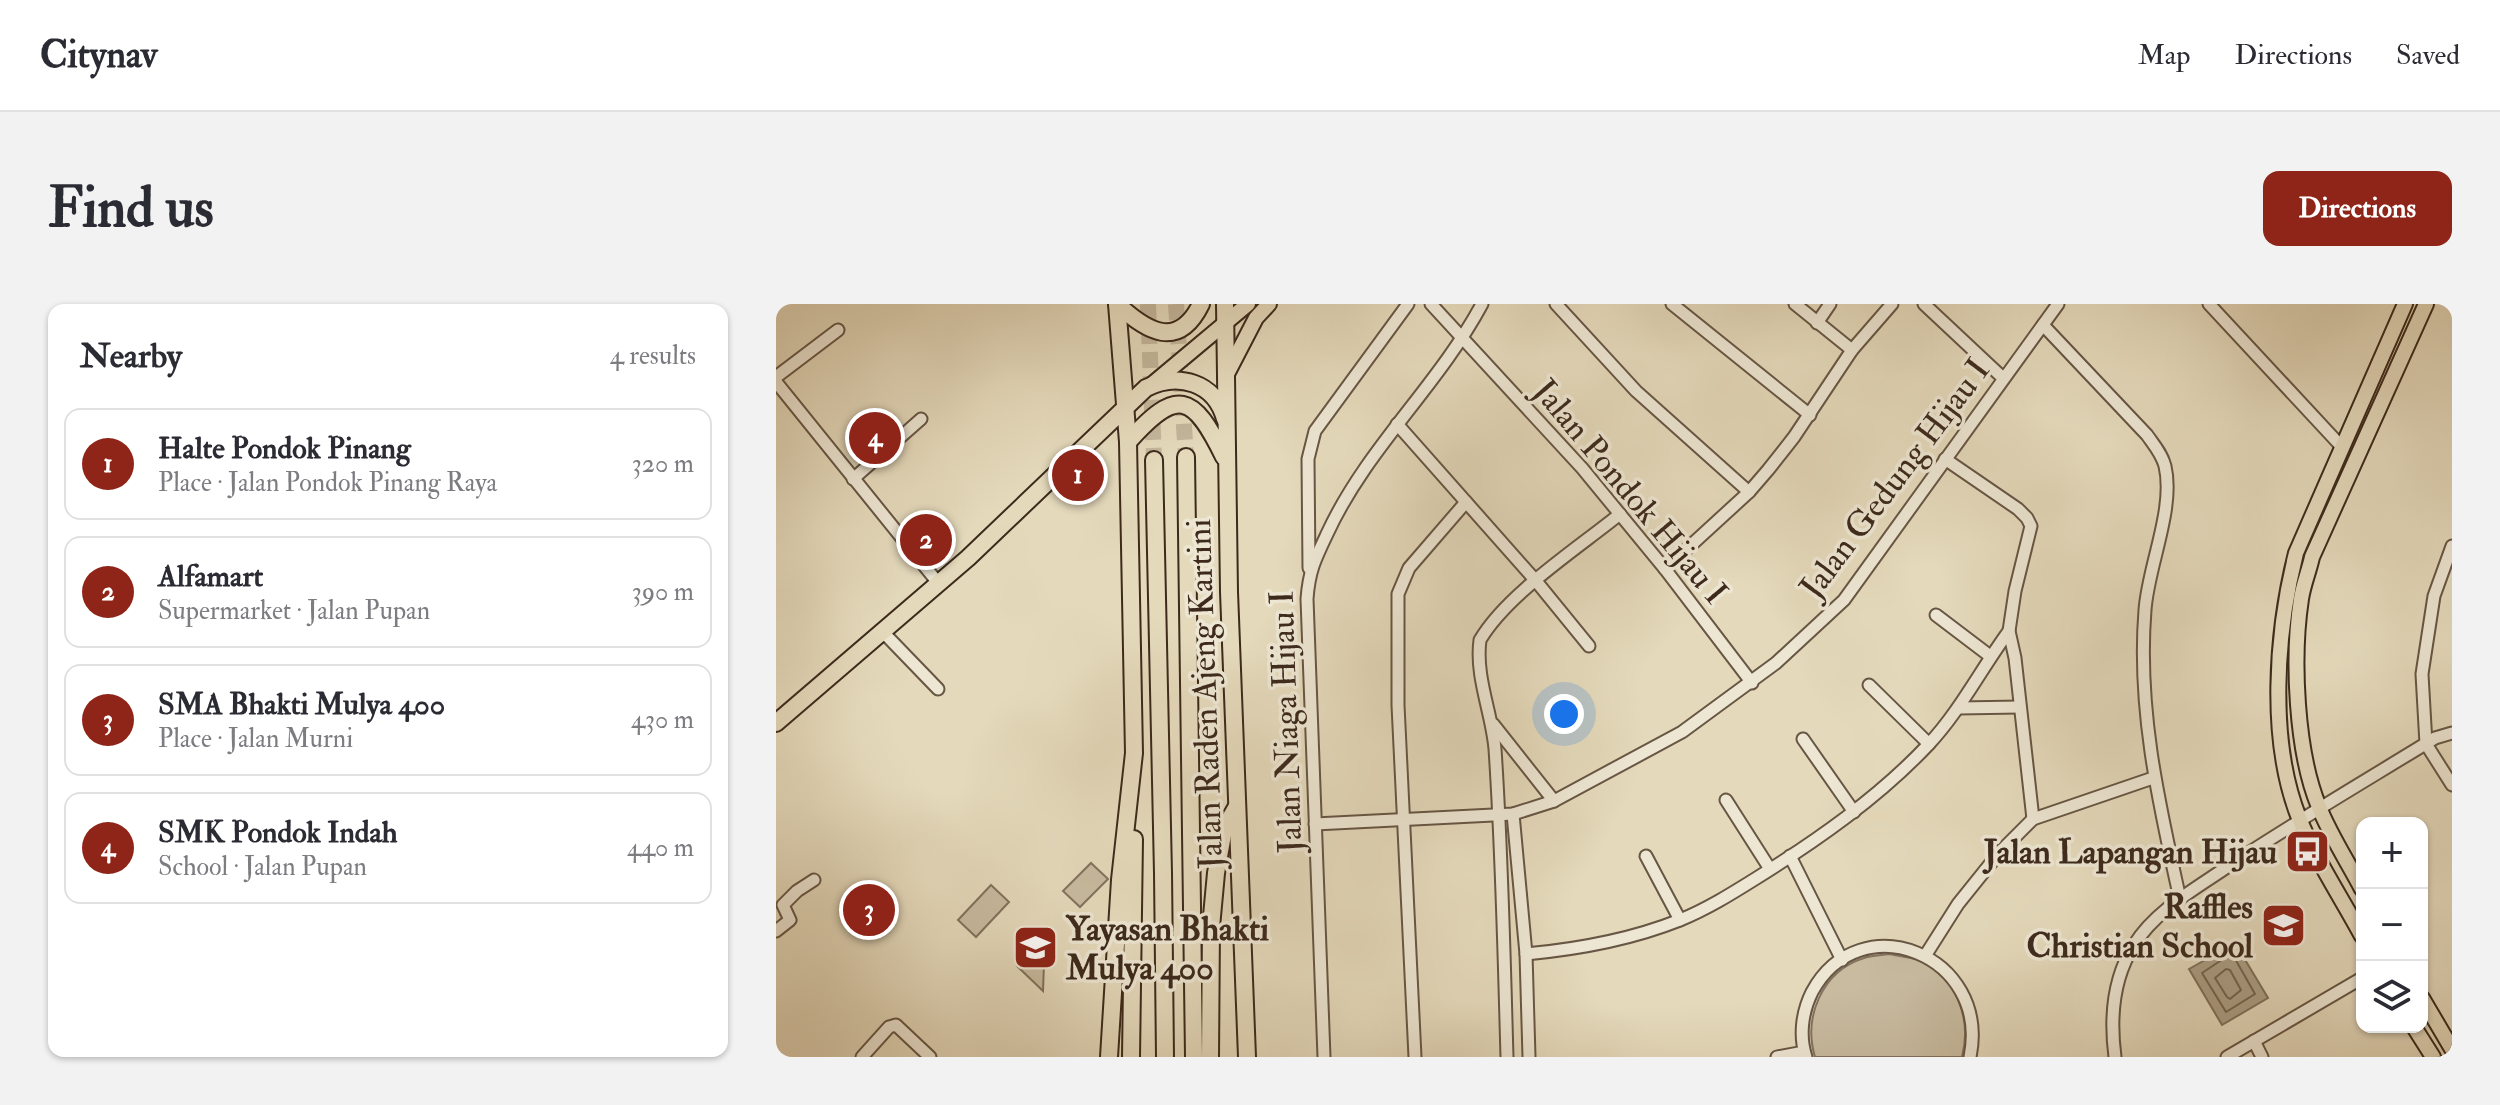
<!DOCTYPE html>
<meta charset="utf-8">
<style>
body{margin:0;font-family:"IM FELL Double Pica",serif;background:#f2f2f3;color:#2b2b33}
.controls{position:absolute;right:24px;bottom:24px;display:grid;overflow:hidden;border-radius:16px;box-shadow:0 2px 6px #0004}
.controls button{width:72px;height:72px;display:grid;place-items:center;padding:0;border:0;border-bottom:2px solid #e1e1e2;background:#fff;color:#2b2b33;font:40px sans-serif}
.you{position:absolute;left:788px;top:410px;width:28px;height:28px;margin:-20px;border:6px solid #fff;border-radius:50%;background:#1a73e8;box-shadow:0 0 0 12px #1a73e833}
.badge{display:grid;place-items:center;width:52px;height:52px;border-radius:50%;background:#8f2418;color:#fff;font-size:26px;font-weight:700}
.pin{position:absolute;translate:-50% -50%;border:4px solid #fff;box-shadow:0 2px 8px #0006}
.list{margin:0;padding:0;list-style:none}
h2{display:flex;justify-content:space-between;align-items:center;height:104px;margin:0;padding:0 32px;font-size:34px}
h2 small{font-size:26px;font-weight:400;color:#7c7c81}
.list li{display:grid;grid-template-columns:52px 1fr auto;gap:24px;align-items:center;box-sizing:border-box;height:112px;margin:0 16px 16px;padding:0 16px;border:2px solid #e1e1e2;border-radius:16px}
.list b{display:block;font-size:30px;white-space:nowrap}
.list p{margin:0;font-size:26px;white-space:nowrap;color:#7c7c81}
.list em{font-size:26px;font-style:normal;color:#7c7c81}
.icon{flex:none;width:44px;height:44px;fill:none;stroke:currentColor;stroke-width:2;stroke-linecap:round;stroke-linejoin:round}
.map{position:relative;flex:none;width:1676px;height:753px;overflow:hidden;border-radius:16px}
header{display:flex;align-items:center;gap:48px;box-sizing:border-box;height:112px;padding:0 40px;background:#fff;border-bottom:2px solid #e1e1e2}
header strong{font-size:38px}
nav{display:flex;gap:44px;margin-inline-start:auto;font-size:28px}
.intro{display:flex;align-items:center;justify-content:space-between;box-sizing:border-box;height:192px;padding:0 48px}
h1{margin:0;font-size:56px}
.button{padding:20px 36px;border-radius:16px;background:#8f2418;color:#fff;font-size:28px;font-weight:700}
main{display:flex;gap:48px;padding:0 48px}
aside{flex:1;background:#fff;border-radius:16px;box-shadow:0 2px 6px #0004}
.map>svg:first-child{display:block}
</style>
<header>
<strong>Citynav</strong>
<nav><a>Map</a><a>Directions</a><a>Saved</a></nav>
</header>
<div class="intro"><h1>Find us</h1><a class="button">Directions</a></div>
<main>
<aside>
<h2>Nearby<small>4 results</small></h2>
<ul class="list">
<li><span class="badge">1</span><div><b>Halte Pondok Pinang</b><p>Place · Jalan Pondok Pinang Raya</p></div><em>320 m</em></li>
<li><span class="badge">2</span><div><b>Alfamart</b><p>Supermarket · Jalan Pupan</p></div><em>390 m</em></li>
<li><span class="badge">3</span><div><b>SMA Bhakti Mulya 400</b><p>Place · Jalan Murni</p></div><em>430 m</em></li>
<li><span class="badge">4</span><div><b>SMK Pondok Indah</b><p>School · Jalan Pupan</p></div><em>440 m</em></li>
</ul>
</aside>
<div class="map">
<svg width="1676" height="753" viewBox="0 0 1676 753">
<rect width="100%" height="100%" fill="#e4d9bb"/>
<filter id="stains"><feTurbulence type="fractalNoise" baseFrequency=".0025" numOctaves="4"/><feColorMatrix values="0 0 0 0 .2 0 0 0 0 .09 0 0 0 0 .02 0 0 0 .5 -.17"/></filter>
<radialGradient id="worn" r=".72"><stop offset=".6" stop-color="#630" stop-opacity="0"/><stop offset="1" stop-color="#630" stop-opacity=".3"/></radialGradient>
<g fill="#c8bba0" stroke="#82725e" stroke-width="2">
<polygon points="315,559 332,575 304,603 287,587"/>
<polygon points="215,581 233,598 200,633 182,616"/>
<polygon points="269,633 267,687 241,662"/>
<path d="M 1114,650 C 1122,652 1131,653 1139,655 C 1180,669 1196,714 1186,753 L 1039,753 C 1027,713 1046,667 1088,654 C 1096,651 1106,651 1114,650 Z"/>
</g>
<polygon fill="#ab9e85" stroke="#7f705b" stroke-width="2" points="1459,639 1492,694 1446,721 1413,665"/>
<g fill="none" stroke-linecap="round" stroke-linejoin="round">
<g stroke="#746450" stroke-width="2">
<polygon points="1453,651 1458,653 1479,690 1450,708 1426,669"/>
<polygon points="1450,665 1454,666 1465,686 1454,695 1451,693 1439,674"/>
</g>
<g stroke="#c3b69b" stroke-width="16" stroke-dasharray="16 8" stroke-linecap="butt">
<polyline points="372,0 378,156"/>
<polyline points="400,0 410,153"/>
</g>
<defs>
<g id="minor">
<polyline points="655,0 806,164 889,265 976,379"/>
<polyline points="780,0 860,87 973,188"/>
<polyline points="896,0 1034,111"/>
<polyline points="1019,0 1076,46"/>
<polyline points="1148,0 1227,74"/>
<polyline points="1433,0 1565,142"/>
<polyline points="1041,19 1054,0"/>
<path d="M 1267,21 L 1371,131 C 1378,141 1386,150 1389,162 C 1399,205 1372,262 1369,306 C 1361,405 1383,500 1404,595"/>
<polyline points="0,73 62,26"/>
<polyline points="0,78 163,280"/>
<polyline points="621,120 760,277 813,342"/>
<polyline points="1169,155 1242,205 1251,214 1255,222 1239,287 1233,327 1239,354 1257,515"/>
<polyline points="77,175 145,115"/>
<polyline points="1676,242 1658,292 1646,370 1650,440 1676,481"/>
<polyline points="533,264 532,155 539,127 632,0"/>
<polyline points="889,265 973,188 992,166 1018,133 1076,46 1116,0"/>
<polyline points="1160,311 1214,352"/>
<polyline points="106,327 162,385"/>
<polyline points="1093,381 1153,440"/>
<polyline points="1182,404 1244,403"/>
<polyline points="717,420 778,497"/>
<polyline points="1027,435 1078,508"/>
<polyline points="950,496 994,565"/>
<polyline points="737,510 750,650 753,753"/>
<polyline points="539,520 737,510 778,497 906,428 1000,359 1068,296 1282,0"/>
<polyline points="870,552 904,616"/>
<polyline points="1014,552 1066,656"/>
<polyline points="0,627 14,616 7,601 21,587 38,576"/>
<path d="M 750,650 C 804,645 854,636 904,616 C 931,605 955,590 979,575 C 1040,537 1102,494 1152,441 C 1184,407 1205,365 1233,327"/>
<polyline points="1149,652 1182,600 1223,549 1257,515 1377,474"/>
<polyline points="1478,737 1486,753"/>
<polyline points="86,753 113,723 120,721 154,753"/>
<path d="M 548,753 L 531,295 C 533,267 539,255 551,230 C 590,145 662,82 706,0"/>
<polyline points="639,753 622,401 622,290 633,264 690,198"/>
<path d="M 731,753 C 728,650 726,548 719,445 C 716,409 699,373 704,336 C 731,290 802,244 844,210"/>
<polyline points="1001,753 1028,748"/>
<path d="M 1030,753 C 1023,732 1026,708 1036,688 C 1084,599 1215,651 1194,753"/>
<path d="M 1339,753 C 1334,715 1337,674 1358,641 C 1379,607 1419,585 1451,563 C 1519,518 1589,477 1659,434 L 1676,429"/>
<polyline points="1451,753 1586,674"/>
</g>
<g id="major">
<polyline points="452,68 480,14 493,0"/>
<polyline points="374,82 472,0"/>
<path d="M 1586,585 C 1572,558 1554,531 1543,503 C 1520,448 1516,354 1525,295 C 1527,281 1533,267 1536,253 L 1650,0"/>
<path d="M 1586,632 C 1565,593 1539,554 1523,514 C 1492,436 1500,329 1520,249 L 1629,0"/>
<polyline points="1646,694 1676,745"/>
<polyline points="1638,723 1657,753"/>
</g>
<g id="highway">
<path d="M 341,0 C 370,27 402,47 425,0"/>
<polyline points="449,0 453,288 471,753"/>
<path d="M 352,138 C 401,83 417,89 448,153"/>
<polyline points="410,153 418,753"/>
<polyline points="378,156 387,569 389,753"/>
<path d="M 0,419 L 192,254 L 370,84 C 402,68 439,78 449,115"/>
<polyline points="333,753 344,576 358,449 352,138 341,0"/>
<polyline points="355,753 358,535"/>
<polyline points="434,753 435,623 440,569 448,525 460,504"/>
</g>
</defs>
<use href="#minor" stroke="#675644" stroke-width="15"/>
<use href="#major" stroke="#3d2a1c" stroke-width="18"/>
<use href="#highway" stroke="#3d2a1c" stroke-width="20"/>
<use href="#minor" stroke="#ede6d3" stroke-width="11"/>
<use href="#major" stroke="#e4d9bb" stroke-width="14"/>
<use href="#highway" stroke="#e4d9bb" stroke-width="16"/>
</g>
<defs>
<symbol id="bus-square" viewBox="-11 -11 22 22"><rect x="-9" y="-9" width="18" height="18" rx="4" fill="#8f2418" stroke="#ede6d3"/><path d="M-5-6H5V4H4V6H2V4H-2V6H-4V4H-5ZM-3.5-4V0h7V-4ZM-3.5 1.2v1.5H-2V1.2ZM2 1.2v1.5H3.5V1.2Z" fill="#fff"/></symbol>
<symbol id="school-square" viewBox="-11 -11 22 22"><rect x="-9" y="-9" width="18" height="18" rx="4" fill="#8f2418" stroke="#ede6d3"/><path d="M0-5L7-2L0 1L-7-2ZM-4 1L0 2.5L4 1V4Q0 6-4 4Z" fill="#fff"/></symbol>
</defs>
<g fill-rule="evenodd">
<use href="#bus-square" x="1506" y="522" width="51" height="51"/>
<use href="#school-square" x="1482" y="596" width="51" height="51"/>
<use href="#school-square" x="234" y="618" width="51" height="51"/>
</g>
<g text-anchor="middle" stroke-width="7" stroke-linejoin="round" paint-order="stroke">
<g font-size="34" fill="#3d2a1c" stroke="#ede6d3">
<text transform="translate(1118 174) rotate(-53)" y="12">Jalan Gedung Hijau I</text>
<text transform="translate(855 187) rotate(50)" y="12">Jalan Pondok Hijau I</text>
<text transform="translate(428 390) rotate(-92)" y="12">Jalan Raden Ajeng Kartini</text>
<text transform="translate(509 418) rotate(-92)" y="12">Jalan Niaga Hijau I</text>
</g>
<g font-size="34" font-weight="bold" fill="#3d2a1c" stroke="#ede6d3" text-anchor="end">
<text x="1501" y="559">Jalan Lapangan Hijau</text>
<text x="1477" y="614">Raffles<tspan x="1477" dy="39">Christian School</tspan></text>
<text x="290" y="636" text-anchor="start">Yayasan Bhakti<tspan x="290" dy="39">Mulya 400</tspan></text>
</g>
</g>
<rect width="100%" height="100%" filter="url(#stains)"/>
<rect width="100%" height="100%" fill="url(#worn)"/>
</svg>
<div class="controls">
<button>+</button>
<button>−</button>
<button><svg class="icon" aria-label="layers" viewBox="0 0 24 24"><path d="M12 4l9 5-9 5-9-5zM3 14l9 5 9-5"/></svg></button>
</div>
<div class="you"></div>
<div class="pin badge" style="left:302px;top:171px">1</div>
<div class="pin badge" style="left:150px;top:236px">2</div>
<div class="pin badge" style="left:93px;top:606px">3</div>
<div class="pin badge" style="left:99px;top:134px">4</div>
</div>
</main>
